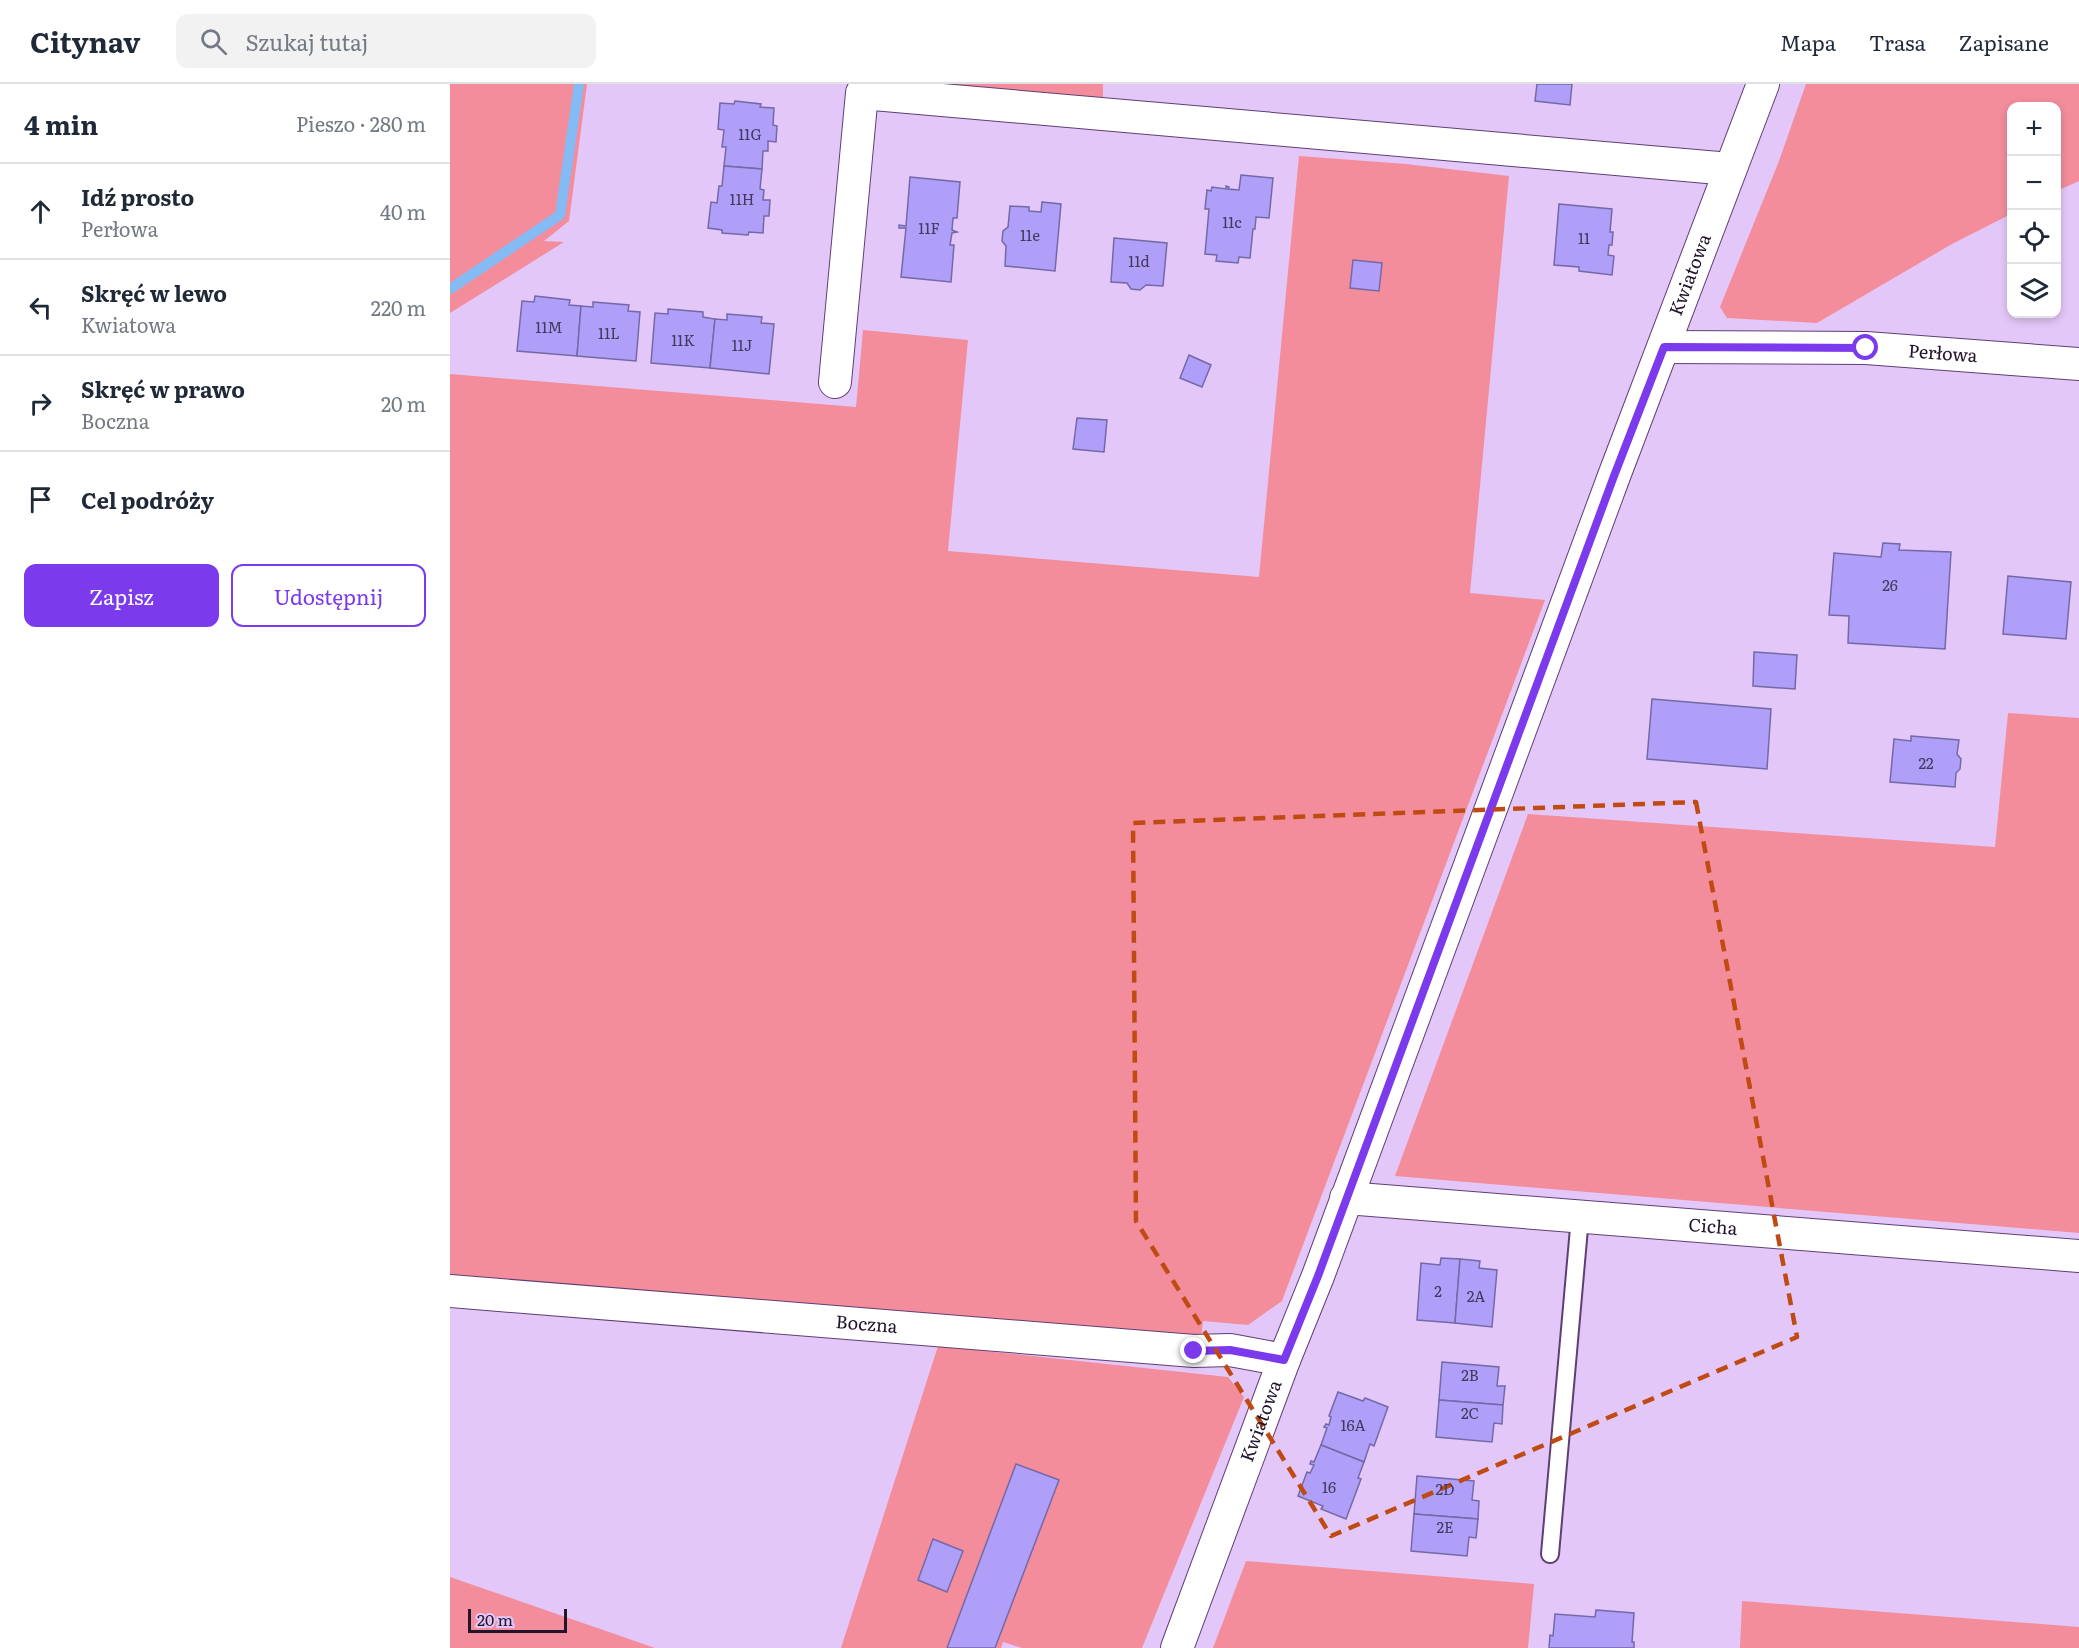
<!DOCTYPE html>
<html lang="pl">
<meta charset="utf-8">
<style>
body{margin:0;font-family:Literata,serif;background:#f2f2f3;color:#1f2937}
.controls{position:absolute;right:18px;top:18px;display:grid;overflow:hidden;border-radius:12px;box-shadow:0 3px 9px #0003}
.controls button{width:54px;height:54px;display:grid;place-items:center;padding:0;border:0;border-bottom:2px solid #e0e1e3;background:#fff;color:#1f2937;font:30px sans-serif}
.scale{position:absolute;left:18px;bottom:15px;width:99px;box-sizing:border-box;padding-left:6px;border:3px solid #22142b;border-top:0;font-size:16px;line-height:21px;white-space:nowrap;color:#22142b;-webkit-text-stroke:4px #e4c7f9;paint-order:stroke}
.stop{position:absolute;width:18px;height:18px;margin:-14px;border:4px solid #7c3aed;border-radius:50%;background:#fff}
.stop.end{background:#7c3aed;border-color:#fff;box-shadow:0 2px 6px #0008}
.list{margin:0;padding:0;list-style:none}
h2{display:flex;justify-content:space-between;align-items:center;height:78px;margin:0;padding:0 24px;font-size:26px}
h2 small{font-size:20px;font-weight:400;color:#747a83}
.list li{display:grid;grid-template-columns:39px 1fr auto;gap:18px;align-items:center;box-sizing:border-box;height:96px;padding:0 24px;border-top:2px solid #e0e1e3}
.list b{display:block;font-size:22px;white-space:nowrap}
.list p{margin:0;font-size:20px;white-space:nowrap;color:#747a83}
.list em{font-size:20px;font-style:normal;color:#747a83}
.actions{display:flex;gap:12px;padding:18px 24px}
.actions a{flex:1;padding:14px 0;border:2px solid #7c3aed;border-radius:12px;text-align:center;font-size:21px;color:#7c3aed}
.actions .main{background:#7c3aed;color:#fff}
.icon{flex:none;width:33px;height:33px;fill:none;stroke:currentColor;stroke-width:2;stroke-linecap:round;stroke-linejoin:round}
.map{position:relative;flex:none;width:1629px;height:1564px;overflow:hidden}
header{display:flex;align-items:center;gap:36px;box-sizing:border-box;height:84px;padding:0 30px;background:#fff;border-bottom:2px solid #e0e1e3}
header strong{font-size:28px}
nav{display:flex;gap:33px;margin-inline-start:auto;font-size:21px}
.search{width:420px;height:54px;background:#f2f2f3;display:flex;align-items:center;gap:15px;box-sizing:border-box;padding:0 21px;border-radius:12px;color:#747a83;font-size:22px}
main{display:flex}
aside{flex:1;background:#fff}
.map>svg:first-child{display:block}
</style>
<header>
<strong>Citynav</strong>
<div class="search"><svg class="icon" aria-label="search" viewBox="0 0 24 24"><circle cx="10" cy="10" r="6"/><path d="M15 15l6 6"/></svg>Szukaj tutaj</div>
<nav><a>Mapa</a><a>Trasa</a><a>Zapisane</a></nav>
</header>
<main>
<aside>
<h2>4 min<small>Pieszo · 280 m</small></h2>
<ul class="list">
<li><svg class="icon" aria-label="ahead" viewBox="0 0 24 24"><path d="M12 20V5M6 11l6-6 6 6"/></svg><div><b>Idź prosto</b><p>Perłowa</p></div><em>40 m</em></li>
<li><svg class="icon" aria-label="left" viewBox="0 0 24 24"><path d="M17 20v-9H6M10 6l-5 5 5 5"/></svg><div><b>Skręć w lewo</b><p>Kwiatowa</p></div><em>220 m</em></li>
<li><svg class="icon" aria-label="right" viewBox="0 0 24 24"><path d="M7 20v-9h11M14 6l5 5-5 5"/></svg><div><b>Skręć w prawo</b><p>Boczna</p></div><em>20 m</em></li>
<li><svg class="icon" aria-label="arrive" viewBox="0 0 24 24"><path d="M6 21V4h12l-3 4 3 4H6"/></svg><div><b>Cel podróży</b></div></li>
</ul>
<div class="actions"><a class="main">Zapisz</a><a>Udostępnij</a></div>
</aside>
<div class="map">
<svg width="1629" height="1564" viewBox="0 0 1629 1564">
<rect width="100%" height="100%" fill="#e4c7f9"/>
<g fill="#f38d9c">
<polygon points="0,0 137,0 119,137 94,157 114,158 0,229"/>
<polygon points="448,0 653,0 653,17"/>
<polygon points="1356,0 1629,0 1629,97 1607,107 1606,22 1562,22 1561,130 1502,160 1367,239 1277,234 1270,223 1329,77"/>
<polygon points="849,72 956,80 1059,92 1020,509 1095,516 832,1217 798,1241 753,1237 751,1255 0,1198 0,290 406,323 413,246 518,256 498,467 809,493"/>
<polygon points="1558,629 1629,634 1629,1149 945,1092 1078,730 1545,763"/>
<polygon points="488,1262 778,1293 794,1313 692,1564 572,1564 553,1558 551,1564 391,1564"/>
<polygon points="796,1477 1084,1500 1078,1564 763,1564"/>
<polygon points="0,1493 205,1564 0,1564"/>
<polygon points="1292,1517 1629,1543 1629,1564 1290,1564"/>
</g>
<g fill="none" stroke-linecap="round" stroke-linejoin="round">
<polyline stroke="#85bbf5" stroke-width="10" points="0,205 110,131 129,0"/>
</g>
<g fill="#af9ff8" stroke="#7469a7" stroke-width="1.5">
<polygon points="1087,0 1122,0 1120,21 1085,17"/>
<polygon points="285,17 311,20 310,23 324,24 323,41 327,42 326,58 318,57 318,67 313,67 312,85 274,82 276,63 272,63 274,46 268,45 270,19 284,20"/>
<polygon points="274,82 312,85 310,105 314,106 313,116 320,116 319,132 314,132 313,149 299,148 298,151 272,149 272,146 258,144 261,118 267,119 269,102 272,102"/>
<polygon points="791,91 823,94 819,134 806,133 805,145 803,145 800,174 789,173 788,179 766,177 767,171 755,170 759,125 755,125 757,106 761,107 762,103 776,105 776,102 779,103 778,105 789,106"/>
<polygon points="460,93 510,98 507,134 503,134 502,146 507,148 502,149 500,161 504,161 501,198 451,193 456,144 449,144 449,141 456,142"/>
<polygon points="592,118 611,120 605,187 555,182 556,162 552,157 553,147 558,143 560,122 579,123 579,127 591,128"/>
<polygon points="1109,120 1162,125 1160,148 1163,148 1162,161 1159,161 1158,171 1164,172 1162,191 1129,187 1129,183 1104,181"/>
<polygon points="664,154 717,159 713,202 696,201 690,206 681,205 677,199 661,198"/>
<polygon points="903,176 932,179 929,207 900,204"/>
<polygon points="85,212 120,216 119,221 131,222 127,272 67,267 72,217 84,218"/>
<polygon points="143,218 179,221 178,227 190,228 186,277 127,272 131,222 143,223"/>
<polygon points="218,225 253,228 253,233 265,235 260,284 201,279 205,229 218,230"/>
<polygon points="277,230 312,233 311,239 324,240 319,290 260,284 265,235 277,236"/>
<polygon points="739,271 761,281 752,303 730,294"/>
<polygon points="627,334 657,336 654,368 623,365"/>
<polygon points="1433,459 1450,460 1449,466 1501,468 1495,565 1398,559 1399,532 1379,531 1384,469 1431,473"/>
<polygon points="1558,492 1621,498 1616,555 1553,550"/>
<polygon points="1304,568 1347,571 1345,605 1303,602"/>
<polygon points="1202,615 1321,625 1317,685 1197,675"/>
<polygon points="1461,652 1509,656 1507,670 1511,675 1510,685 1506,689 1505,703 1440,698 1444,655 1461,657"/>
<polygon points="991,1174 1010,1175 1005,1239 967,1236 971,1179 990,1181"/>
<polygon points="1010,1175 1030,1177 1029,1184 1047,1186 1042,1243 1005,1239"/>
<polygon points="992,1278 1049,1283 1047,1302 1055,1302 1053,1321 989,1316"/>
<polygon points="888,1308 913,1317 915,1314 938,1323 924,1362 920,1360 914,1378 871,1361 877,1344 874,1343 876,1340 879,1341 881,1333 879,1332"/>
<polygon points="989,1316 1053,1321 1052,1340 1044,1339 1042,1358 986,1353"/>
<polygon points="871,1361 914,1378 908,1394 911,1395 896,1435 871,1425 873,1422 848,1412 857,1388 860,1389 864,1381 860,1380 861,1377 864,1378"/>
<polygon points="566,1380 609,1396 545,1564 497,1564"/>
<polygon points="967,1392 1024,1397 1022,1416 1029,1417 1028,1435 964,1430"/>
<polygon points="964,1430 1028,1435 1026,1454 1019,1453 1017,1472 961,1467"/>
<polygon points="483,1455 513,1467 497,1508 468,1496"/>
<polygon points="1146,1526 1184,1529 1182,1558 1184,1558 1184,1564 1099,1564 1100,1551 1103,1552 1105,1530 1145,1533"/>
</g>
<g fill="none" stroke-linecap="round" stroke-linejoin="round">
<defs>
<polyline id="service" points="1100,1470 1130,1133"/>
<g id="minor">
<path id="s1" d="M 1214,263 L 1416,264 L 1629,280"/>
<polyline points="385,298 412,9 1280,85"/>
<path id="s2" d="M 896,1114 L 1629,1172"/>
<path id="s3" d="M 0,1207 L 744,1267 L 780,1266 L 834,1276"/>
<path id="s4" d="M 727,1564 L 834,1276 L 868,1192 L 1164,392 L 1313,0"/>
</g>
</defs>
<use href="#service" stroke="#5f3e74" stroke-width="20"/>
<use href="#minor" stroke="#5f3e74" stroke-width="34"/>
<use href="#service" stroke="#fff" stroke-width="16"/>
<use href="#minor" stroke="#fff" stroke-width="32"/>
</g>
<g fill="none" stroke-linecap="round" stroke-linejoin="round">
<polyline stroke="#7c3aed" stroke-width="8" points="744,1267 780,1266 834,1276 868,1192 1164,392 1214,263 1416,264"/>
</g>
<path fill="none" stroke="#c04b12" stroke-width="4.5" stroke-dasharray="12 8" stroke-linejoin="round" d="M 1246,718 L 1347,1253 L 881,1452 L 686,1137 L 683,739 Z"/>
<g text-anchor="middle" stroke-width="4.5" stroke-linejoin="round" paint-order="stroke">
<g font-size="15" fill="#45375e">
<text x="300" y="56">11G</text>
<text x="292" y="121">11H</text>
<text x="782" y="144">11c</text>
<text x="479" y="150">11F</text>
<text x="580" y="157">11e</text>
<text x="1134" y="160">11</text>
<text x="689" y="183">11d</text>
<text x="99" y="249">11M</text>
<text x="159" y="255">11L</text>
<text x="233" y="262">11K</text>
<text x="292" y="267">11J</text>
<text x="1440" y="507">26</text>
<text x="1476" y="685">22</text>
<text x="988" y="1213">2</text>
<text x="1026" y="1218">2A</text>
<text x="1020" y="1297">2B</text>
<text x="1020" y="1335">2C</text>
<text x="903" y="1347">16A</text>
<text x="879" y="1409">16</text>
<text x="995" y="1411">2D</text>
<text x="995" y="1449">2E</text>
</g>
<g font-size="18" fill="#22142b" stroke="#e4c7f9">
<text dy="6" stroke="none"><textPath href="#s4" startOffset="1466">Kwiatowa</textPath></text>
<text dy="6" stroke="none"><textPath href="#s1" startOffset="279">Perłowa</textPath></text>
<text dy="6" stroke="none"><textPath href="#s2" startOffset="368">Cicha</textPath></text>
<text dy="6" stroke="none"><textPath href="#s3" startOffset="418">Boczna</textPath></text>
<text dy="6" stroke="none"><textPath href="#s4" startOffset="242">Kwiatowa</textPath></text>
</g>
</g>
</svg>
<div class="controls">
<button>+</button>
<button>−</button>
<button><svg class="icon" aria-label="locate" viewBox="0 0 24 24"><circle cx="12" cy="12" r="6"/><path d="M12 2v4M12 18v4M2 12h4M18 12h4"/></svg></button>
<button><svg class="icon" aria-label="layers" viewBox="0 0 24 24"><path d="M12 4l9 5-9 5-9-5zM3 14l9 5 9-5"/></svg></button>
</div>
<div class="scale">20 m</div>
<div class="stop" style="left:1416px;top:264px"></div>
<div class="stop end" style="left:744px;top:1267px"></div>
</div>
</main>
